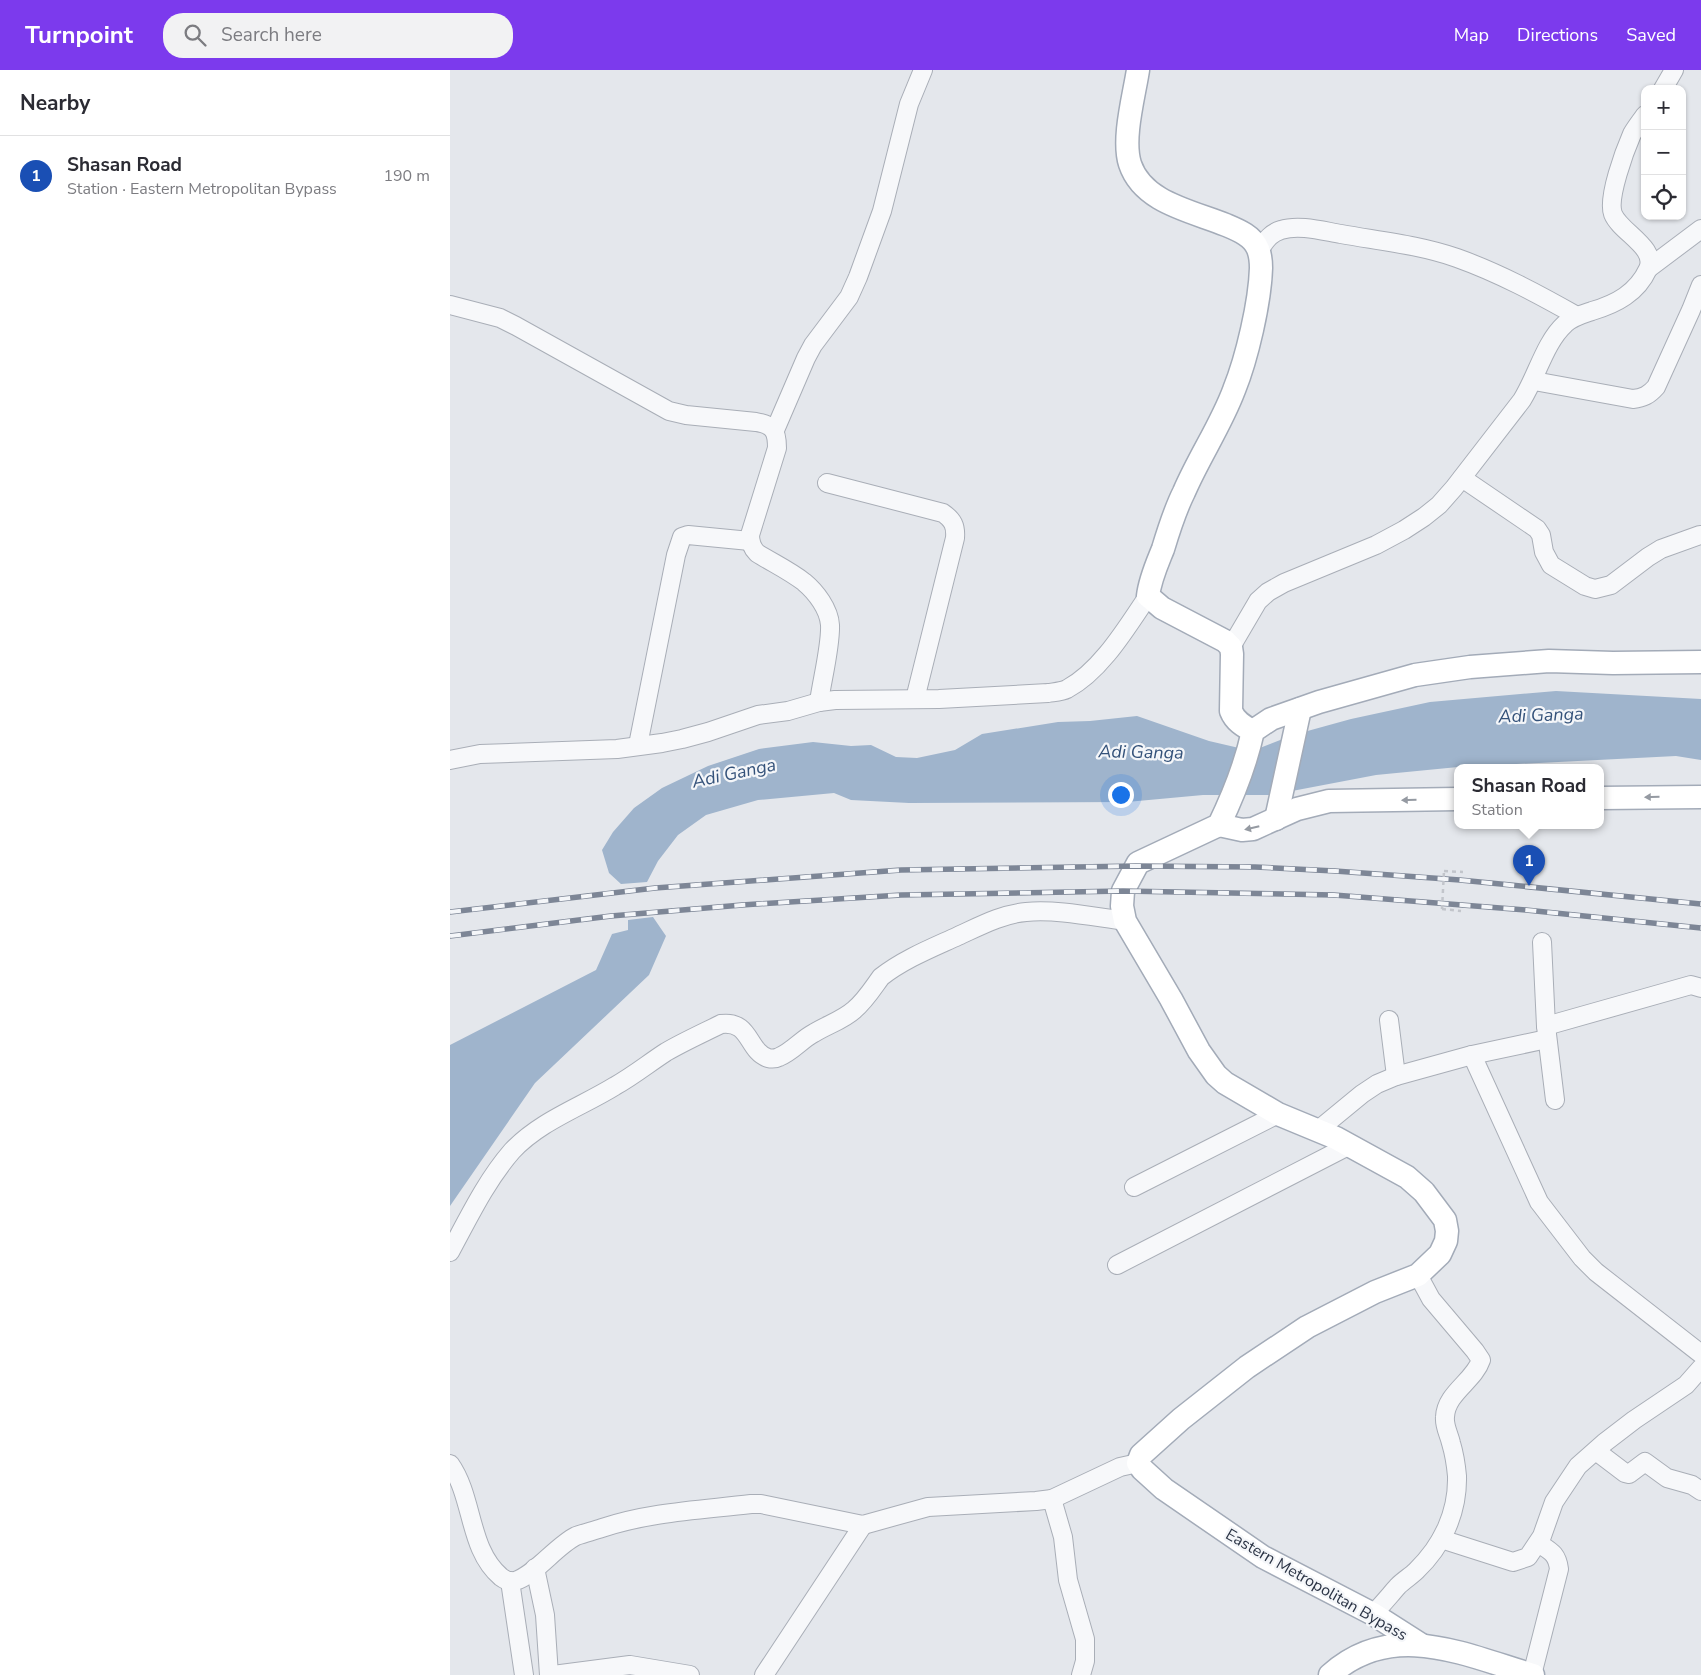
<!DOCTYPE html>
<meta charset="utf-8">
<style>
body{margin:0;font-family:"Nunito Sans",sans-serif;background:#f2f2f3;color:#2b2b33}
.controls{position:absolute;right:15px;top:15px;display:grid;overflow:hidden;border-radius:10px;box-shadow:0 1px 4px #0004}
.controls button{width:45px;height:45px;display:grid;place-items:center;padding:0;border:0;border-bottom:1px solid #e1e1e2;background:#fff;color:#2b2b33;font:25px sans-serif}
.you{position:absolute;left:670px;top:724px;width:18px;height:18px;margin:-12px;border:4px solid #fff;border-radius:50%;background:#1a73e8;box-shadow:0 0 0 8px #1a73e833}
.badge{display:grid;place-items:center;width:32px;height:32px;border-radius:50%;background:#7c3aed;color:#fff;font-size:16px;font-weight:700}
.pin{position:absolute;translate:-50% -41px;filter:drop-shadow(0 1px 2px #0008)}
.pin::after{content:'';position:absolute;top:26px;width:18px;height:15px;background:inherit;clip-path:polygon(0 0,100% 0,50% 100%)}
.popup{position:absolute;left:1004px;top:694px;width:150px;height:65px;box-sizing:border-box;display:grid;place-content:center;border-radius:10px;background:#fff;filter:drop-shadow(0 1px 4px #0005);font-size:16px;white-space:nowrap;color:#7c7c81}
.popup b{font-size:19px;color:#2b2b33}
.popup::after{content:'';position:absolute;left:50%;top:100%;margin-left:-10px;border:10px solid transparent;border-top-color:#fff}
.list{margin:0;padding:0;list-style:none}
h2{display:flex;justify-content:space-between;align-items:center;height:65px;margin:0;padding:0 20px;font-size:21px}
h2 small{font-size:16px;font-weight:400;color:#7c7c81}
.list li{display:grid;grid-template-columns:32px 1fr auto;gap:15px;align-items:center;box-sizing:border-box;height:80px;padding:0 20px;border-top:1px solid #e1e1e2}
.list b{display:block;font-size:19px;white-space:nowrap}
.list p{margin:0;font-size:16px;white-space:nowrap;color:#7c7c81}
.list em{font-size:16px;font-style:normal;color:#7c7c81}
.icon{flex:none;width:28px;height:28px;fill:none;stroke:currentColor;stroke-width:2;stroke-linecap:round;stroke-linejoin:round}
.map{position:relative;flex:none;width:1251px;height:1605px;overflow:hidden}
header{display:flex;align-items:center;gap:30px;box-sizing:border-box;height:70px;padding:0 25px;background:#7c3aed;color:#fff}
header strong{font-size:24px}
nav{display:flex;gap:28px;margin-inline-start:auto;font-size:18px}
.search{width:350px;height:45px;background:#f2f2f3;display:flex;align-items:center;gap:12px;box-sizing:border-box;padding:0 18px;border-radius:20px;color:#7c7c81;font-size:19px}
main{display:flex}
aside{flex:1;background:#fff}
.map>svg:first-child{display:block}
</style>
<header>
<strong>Turnpoint</strong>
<div class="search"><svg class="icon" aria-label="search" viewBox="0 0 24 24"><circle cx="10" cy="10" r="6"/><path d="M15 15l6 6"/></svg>Search here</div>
<nav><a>Map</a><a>Directions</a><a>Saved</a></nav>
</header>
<main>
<aside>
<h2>Nearby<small></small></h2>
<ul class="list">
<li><span class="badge" style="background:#1a4fb4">1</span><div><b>Shasan Road</b><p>Station · Eastern Metropolitan Bypass</p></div><em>190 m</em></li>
</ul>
</aside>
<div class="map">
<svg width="1251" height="1605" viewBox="0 0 1251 1605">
<rect width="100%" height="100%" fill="#e4e7ec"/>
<g fill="#9fb4cc">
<polygon points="1106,621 1251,629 1251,690 1226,686 1008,697 926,705 821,725 753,725 677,732 459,733 401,730 384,723 308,730 256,745 228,765 208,791 197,812 171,814 159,803 152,780 163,762 184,738 212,718 258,696 309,679 363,672 401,676 421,675 446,687 467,688 505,680 532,664 608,652 640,651 687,646 759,671 802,681 843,665 901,649 980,632"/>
<polygon points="203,847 216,866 199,905 85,1013 0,1136 0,975 146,900 162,864 178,860 178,850"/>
</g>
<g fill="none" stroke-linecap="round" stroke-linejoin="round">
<defs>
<g id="minor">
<polyline points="1213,19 1224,0"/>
<path d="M 809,180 C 815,172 820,163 831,160 C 849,154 873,161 891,164 C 930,171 970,175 1007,188 C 1049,203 1088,224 1127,246"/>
<polyline points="1199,198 1251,159"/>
<path d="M 0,235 L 50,248 L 66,256 L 219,341 L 236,345 L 306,352 C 323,355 327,360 327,378 L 300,465 C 300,473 302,478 307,483 C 323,493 340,501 354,512 C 366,522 379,539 380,555 C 381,575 372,610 369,632"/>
<path d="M 1084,311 L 1183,329 C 1193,328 1199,325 1206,317 L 1241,240 L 1251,215"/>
<polyline points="325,360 356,288 363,275 399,227 408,207 432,141 459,34 473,0"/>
<polyline points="1012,408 1087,459 1091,465 1094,482 1101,495 1135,516 1145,519 1161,515 1198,487 1211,479 1250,465"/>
<path d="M 377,413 L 493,443 C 503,450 506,456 505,468 L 465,629"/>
<path d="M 781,577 L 808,531 L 818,522 L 834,513 L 926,475 L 954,460 L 974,447 L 989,435 L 1004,418 L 1072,330 C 1087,306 1095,272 1115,254 C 1122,247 1133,244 1142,241 C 1166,234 1187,223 1198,199 C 1208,178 1170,162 1163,144 C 1157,128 1175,80 1182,64 C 1186,57 1191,51 1195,45"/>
<polyline points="188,675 226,485 232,467 238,465 300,471"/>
<path d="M 0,690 L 30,684 L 167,679 L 212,673 L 232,669 L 258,662 L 308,645 L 338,641 L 369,632 L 385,630 L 489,629 L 598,623 C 604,622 611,622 617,619 C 651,601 677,557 698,526"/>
<polyline points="1092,872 1096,956 1105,1030"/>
<polyline points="939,950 946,1006"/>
<polyline points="1096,956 1241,915 1251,918"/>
<polyline points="1022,985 1089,1132 1132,1188 1146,1202 1251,1284"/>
<polyline points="867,1061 912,1024 927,1014 946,1006 1022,985 1097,969"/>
<polyline points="684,1117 828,1044"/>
<path d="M 0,1182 C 19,1147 36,1111 62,1081 C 90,1051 131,1037 165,1016 C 183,1006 199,993 216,982 C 233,972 253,963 271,954 C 301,950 297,981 318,988 C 322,989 325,989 329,987 C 342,982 352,969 364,963 C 377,955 393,950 404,940 C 415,931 423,918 431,907 C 454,889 482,878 508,866 C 530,856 552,844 576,842 C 607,839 644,847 675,851"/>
<polyline points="667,1195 900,1075"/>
<polyline points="1146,1381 1175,1403 1179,1404 1195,1392 1217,1408 1242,1415 1251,1421"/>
<path d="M 0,1394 C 24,1428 18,1479 51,1507 C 55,1510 60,1512 65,1511 C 85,1505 106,1476 126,1466 C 134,1463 143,1461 152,1458 C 200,1442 251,1440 301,1434 L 311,1434 L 413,1455 L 478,1437 L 586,1431 L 602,1429 L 670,1397 L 688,1393"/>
<polyline points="602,1429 613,1467 618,1510 635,1569 635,1591 631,1605"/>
<polyline points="991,1469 1063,1492 1078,1487 1092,1466 1104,1432 1128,1396 1154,1373 1184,1350 1236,1315 1251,1298"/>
<polyline points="85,1498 95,1545 99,1605"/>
<polyline points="60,1511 74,1605"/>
<path d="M 923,1544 C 932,1535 940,1525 948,1516 C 954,1510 961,1506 966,1501 C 992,1476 1008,1443 1007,1406 C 1006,1395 1004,1383 1001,1373 C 999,1364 994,1356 995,1347 C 996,1323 1024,1311 1031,1290 L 1025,1281 L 981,1229 L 968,1205"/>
<polyline points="103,1605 180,1595 240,1605"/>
<polyline points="314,1605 413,1455"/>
<path d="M 1082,1605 L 1109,1499 C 1107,1483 1100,1481 1088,1473"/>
</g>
<g id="major">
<path d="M 688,0 C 684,26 672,69 680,94 C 693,133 742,141 776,155 C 788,160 803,166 808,179 C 810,184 811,193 811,198 C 810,232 797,288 784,320 C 771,355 749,387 734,422 C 725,440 719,459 713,479 C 707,494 700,509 698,526 L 712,538 L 775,571 L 781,577 L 782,584 L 781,641 C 785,651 793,656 803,661"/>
<polyline points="1150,728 1251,727"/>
<polyline points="826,749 850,639"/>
<polyline points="769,755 792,760 803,759 847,739 879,731 1008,729"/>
<path d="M 970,1574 L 923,1544 L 813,1487 L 714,1419 L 692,1399 L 688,1393 L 691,1385 L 731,1349 L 797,1297 L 857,1257 L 925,1222 L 968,1205 L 990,1184 L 996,1171 L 997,1161 L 995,1150 L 974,1122 L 957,1107 L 886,1068 L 828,1044 L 775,1013 L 766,1005 L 749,981 L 721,929 L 675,851 L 672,836 L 673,821 L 688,793 L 769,755 C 783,726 796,693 803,661 L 821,649 L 869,632 L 965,605 L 1020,597 L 1099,591 L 1163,593 L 1251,592"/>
<path d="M 880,1605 C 942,1549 1015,1585 1083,1605"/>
</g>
</defs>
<use href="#minor" stroke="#a9aeb7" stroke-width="20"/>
<use href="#major" stroke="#a3abb8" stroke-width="25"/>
<g stroke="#c2c5cb" stroke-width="2.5" stroke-dasharray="4 4" stroke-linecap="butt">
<polyline points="994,801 1013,802"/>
<polyline points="992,839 1011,841"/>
</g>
<use href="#minor" stroke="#f7f8fa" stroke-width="18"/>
<use href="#major" stroke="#fff" stroke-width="22"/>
<defs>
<g id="rail">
<polyline points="0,842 205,818 451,800 686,796 805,797 885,801 1010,810 1251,834"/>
<polyline points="0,866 161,846 292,835 451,825 673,821 884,825 1076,840 1251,858"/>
</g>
</defs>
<use href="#rail" stroke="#7d8696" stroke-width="5.5"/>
<use href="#rail" stroke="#f4f6f9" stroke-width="4" stroke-dasharray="11" stroke-linecap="butt"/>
<polyline stroke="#c2c5cb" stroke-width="2.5" stroke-dasharray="4 4" stroke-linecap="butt" points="992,839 994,801"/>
</g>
<defs><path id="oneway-solid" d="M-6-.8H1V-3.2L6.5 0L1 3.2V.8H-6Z" transform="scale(1.25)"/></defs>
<g fill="#959aa2">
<use href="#oneway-solid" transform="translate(1202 727) rotate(179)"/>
<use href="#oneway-solid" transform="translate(959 730) rotate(179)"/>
<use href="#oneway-solid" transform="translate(802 758) rotate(167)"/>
</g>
<g text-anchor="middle" stroke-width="4.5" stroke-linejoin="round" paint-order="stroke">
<g font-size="16" fill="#2b3445" stroke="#f4f6f9">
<text transform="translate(867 1514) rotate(30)" y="6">Eastern Metropolitan Bypass</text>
</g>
<g font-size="18" font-style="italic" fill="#34527a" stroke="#f4f6f9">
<text transform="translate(1091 645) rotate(-2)" y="6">Adi Ganga</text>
<text transform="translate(691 682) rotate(1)" y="6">Adi Ganga</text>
<text transform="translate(284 703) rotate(-12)" y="6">Adi Ganga</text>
</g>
</g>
</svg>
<div class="controls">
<button>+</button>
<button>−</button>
<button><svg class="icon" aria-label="locate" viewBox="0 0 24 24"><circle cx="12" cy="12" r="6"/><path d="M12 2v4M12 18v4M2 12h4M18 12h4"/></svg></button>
</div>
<div class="you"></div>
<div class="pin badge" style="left:1079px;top:816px;background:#1a4fb4">1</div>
<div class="popup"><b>Shasan Road</b>Station</div>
</div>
</main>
